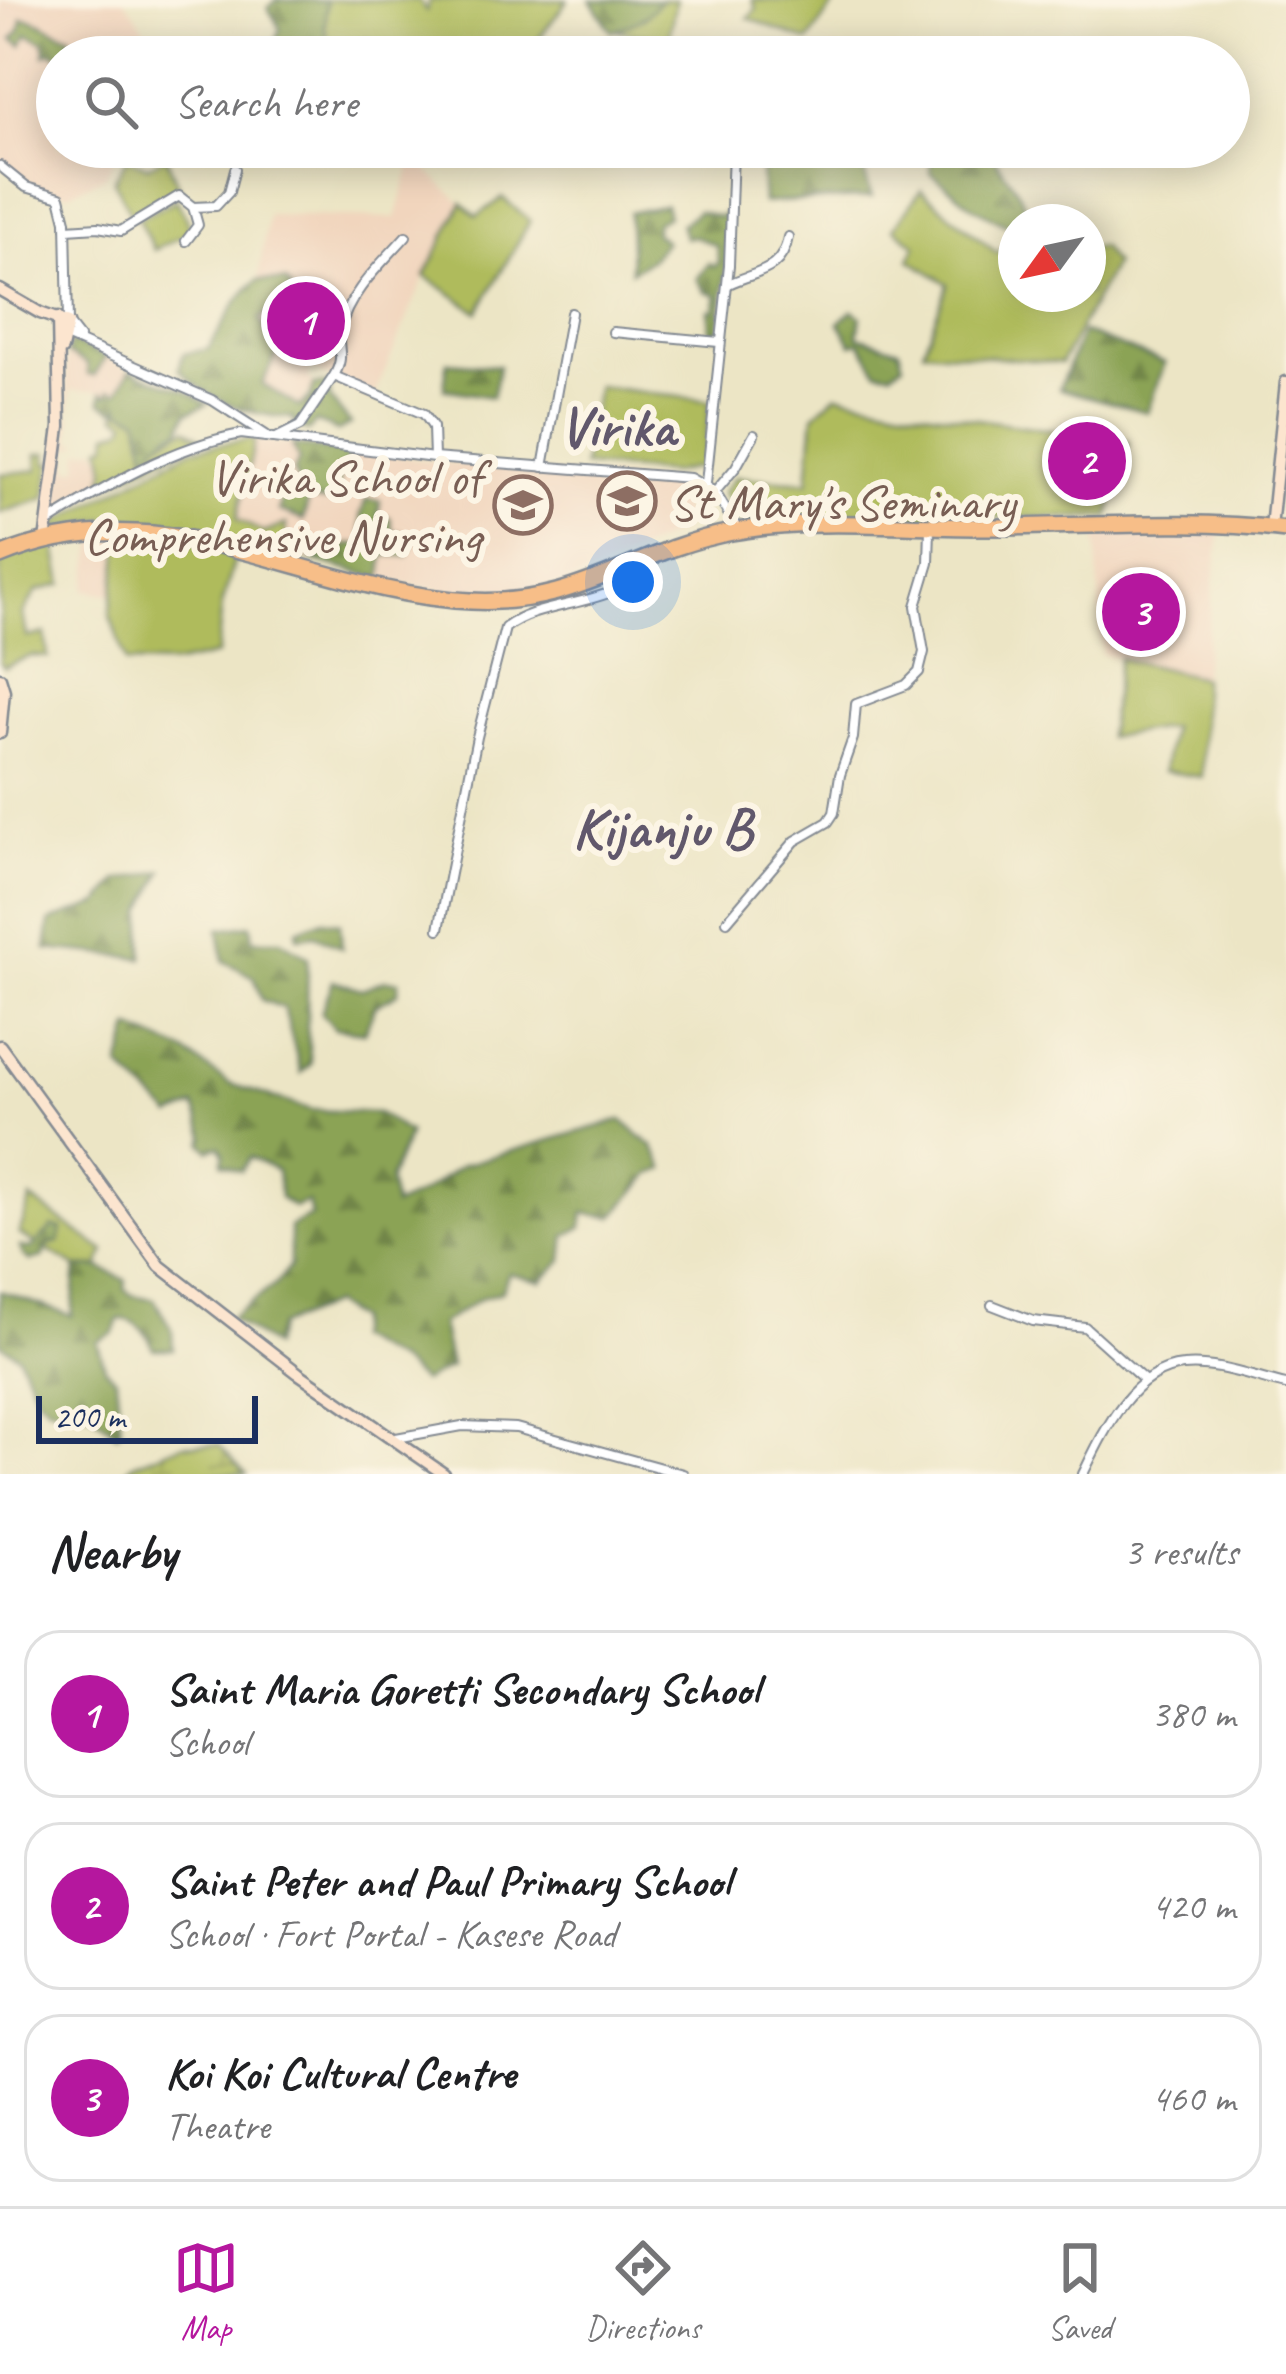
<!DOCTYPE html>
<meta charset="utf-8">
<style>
body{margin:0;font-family:Caveat,sans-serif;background:#f6f6f6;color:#202124}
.compass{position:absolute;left:998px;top:204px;width:108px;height:108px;border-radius:50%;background:#fff;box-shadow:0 6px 30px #0003;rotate:237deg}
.scale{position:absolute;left:36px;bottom:30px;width:222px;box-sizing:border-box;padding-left:12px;border:6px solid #1b2f5e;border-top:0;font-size:33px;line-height:42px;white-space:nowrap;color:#1b2f5e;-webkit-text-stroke:9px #fcf5e5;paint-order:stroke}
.you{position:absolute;left:633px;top:582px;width:42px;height:42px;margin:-30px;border:9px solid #fff;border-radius:50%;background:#1a73e8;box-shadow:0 0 0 18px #1a73e833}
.badge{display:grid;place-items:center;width:78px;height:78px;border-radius:50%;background:#b5179e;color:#fff;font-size:39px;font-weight:700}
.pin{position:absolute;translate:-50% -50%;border:6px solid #fff;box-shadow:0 3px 12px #0006}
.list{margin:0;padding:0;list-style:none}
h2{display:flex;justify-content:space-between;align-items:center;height:156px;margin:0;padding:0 48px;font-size:51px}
h2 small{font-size:39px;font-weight:400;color:#757577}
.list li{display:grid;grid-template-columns:78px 1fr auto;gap:36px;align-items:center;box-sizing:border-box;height:168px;margin:0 24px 24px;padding:0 24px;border:3px solid #e0e0e0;border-radius:36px}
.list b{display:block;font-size:45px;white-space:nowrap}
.list p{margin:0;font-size:39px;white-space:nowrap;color:#757577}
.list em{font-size:39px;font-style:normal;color:#757577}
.icon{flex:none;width:66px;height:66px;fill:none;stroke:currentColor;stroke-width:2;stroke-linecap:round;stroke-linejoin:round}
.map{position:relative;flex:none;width:1286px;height:1474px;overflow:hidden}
.search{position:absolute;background:#fff;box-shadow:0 6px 30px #0003;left:36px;right:36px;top:36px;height:132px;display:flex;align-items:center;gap:30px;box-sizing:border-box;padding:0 42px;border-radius:66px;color:#757577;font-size:45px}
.sheet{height:732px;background:#fff}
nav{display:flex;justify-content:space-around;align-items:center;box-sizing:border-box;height:168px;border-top:3px solid #e0e0e0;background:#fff;font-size:33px;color:#757577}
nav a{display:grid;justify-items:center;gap:6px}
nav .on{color:#b5179e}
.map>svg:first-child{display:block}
</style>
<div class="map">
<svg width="1286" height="1474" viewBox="0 0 1286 1474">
<defs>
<pattern id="forest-firs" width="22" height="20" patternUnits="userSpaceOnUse" patternTransform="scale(3)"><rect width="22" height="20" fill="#8ba354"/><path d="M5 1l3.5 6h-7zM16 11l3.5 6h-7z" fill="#718549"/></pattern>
<pattern id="wetland-marsh" width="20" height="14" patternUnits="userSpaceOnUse" patternTransform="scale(3)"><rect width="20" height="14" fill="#afbb5c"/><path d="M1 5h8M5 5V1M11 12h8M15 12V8" fill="none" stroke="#8e984f"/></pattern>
</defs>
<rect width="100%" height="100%" fill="#fcf5e5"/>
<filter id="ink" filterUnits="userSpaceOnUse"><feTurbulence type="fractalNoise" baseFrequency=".00833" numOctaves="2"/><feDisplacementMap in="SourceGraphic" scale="24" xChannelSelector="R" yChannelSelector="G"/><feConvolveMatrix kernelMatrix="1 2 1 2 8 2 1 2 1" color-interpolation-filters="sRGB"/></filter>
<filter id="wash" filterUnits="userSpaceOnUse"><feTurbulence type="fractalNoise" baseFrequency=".004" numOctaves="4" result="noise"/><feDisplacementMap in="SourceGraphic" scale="48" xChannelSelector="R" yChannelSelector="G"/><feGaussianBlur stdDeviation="2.7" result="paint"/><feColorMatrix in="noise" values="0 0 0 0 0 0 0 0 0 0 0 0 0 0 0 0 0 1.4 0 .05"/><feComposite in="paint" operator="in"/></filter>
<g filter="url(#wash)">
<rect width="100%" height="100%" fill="#ece5c5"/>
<g fill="#f1d5bd">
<polygon points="0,0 123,0 134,12 148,35 151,57 57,57 57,147 119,147 106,176 69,193 36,188 0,161"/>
<polygon points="413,157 462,203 425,276 372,401 312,368 308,377 314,385 299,407 273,394 262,384 267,332 259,319 284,304 286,282 258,280 268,215 396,218"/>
<polygon points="67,353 87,364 88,374 94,376 106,357 130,370 118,394 108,396 97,391 71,390 70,411 65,410"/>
<polygon points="65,415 71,415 71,440 82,444 68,447 70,469 79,468 80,451 97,448 98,453 103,453 106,469 102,487 60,511 56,507"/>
<polygon points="255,440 518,471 684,483 683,530 575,581 525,594 452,592 382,579 230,541"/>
<polygon points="1221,527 1202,678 1102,654 1096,529"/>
<polygon points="121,538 114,595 85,590 95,542"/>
</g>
<g fill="#afbb5c" stroke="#65755d" stroke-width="3">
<polygon points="322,0 419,0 426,11 430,0 568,0 525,57 408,57 402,51 333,51 325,31 326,1"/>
<polygon points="661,0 676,0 665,56 660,38 615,30 645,17"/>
<polygon points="752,0 837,0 808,42 748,18 756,9"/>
<polygon points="166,157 181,192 132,217 114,181 127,158 147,166"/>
<polygon points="921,190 997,253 1008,245 1016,249 1016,294 1088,294 1088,249 1101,247 1114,264 1061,363 923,350 948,284 910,260 916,245 894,228"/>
<polygon points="503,198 530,221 478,312 425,276 462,203 477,216"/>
<polygon points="177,200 192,231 154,250 138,219"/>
<polygon points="597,386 710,401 704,460 699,467 673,473 583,466"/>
<polygon points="837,394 898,407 1129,442 1109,517 865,519 744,525 722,493 735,477 808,482 814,415"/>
<polygon points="121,410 139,418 156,443 187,428 202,439 102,487 106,469 102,446 108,444 109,433 123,428 127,421 116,415"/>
<polygon points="251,439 255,440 237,519 264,533 286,524 286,536 305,558 199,533 106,519 54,530 55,524 64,518 193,449"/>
<polygon points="47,453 47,463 52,463 46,498 0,513 0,474 38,470 37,454"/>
<polygon points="129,538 191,543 236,555 222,605 217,655 177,664 126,663 110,615 120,546 129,546"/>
<polygon points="55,542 63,584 37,591 23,614 27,637 45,634 48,657 31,656 4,667 0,662 0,559"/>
<polygon points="1119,658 1202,678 1202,777 1163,771 1171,727 1108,737"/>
<polygon points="31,1199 105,1251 94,1277 19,1234"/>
</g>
<g fill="url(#forest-firs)" stroke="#536959" stroke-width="3">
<polygon points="277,0 326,1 325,31 333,51 368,39 408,57 270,57 280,28 268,8"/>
<polygon points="591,0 661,0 645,17 612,32"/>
<path d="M 22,18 C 42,19 51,32 70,35 L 71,48 L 63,57 L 50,52 L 45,55 L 44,42 L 27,34 L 22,45 L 12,39 L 20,30 Z"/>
<polygon points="779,147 856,147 872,197 763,203 760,153"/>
<path d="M 929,147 L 991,147 C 1001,179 1019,179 1026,213 L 1012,228 L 972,206 L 931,173 Z"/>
<polygon points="665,205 668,216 655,223 655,233 665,241 651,259 631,271 629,213"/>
<polygon points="698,211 719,217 727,211 727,266 718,337 710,330 709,310 714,310 717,295 705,291 697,279 709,263 714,267 719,262 716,246 694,236 685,238 681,224"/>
<path d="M 258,280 L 286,282 L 292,291 L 284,304 L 259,319 L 267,332 L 279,339 L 278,352 L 262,384 L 299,407 L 310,398 L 314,385 L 330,384 L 330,399 L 351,424 L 338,431 L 316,422 L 309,431 L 297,427 L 292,418 C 247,415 210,402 179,369 L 183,354 L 208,349 C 225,324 234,298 258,280 Z"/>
<polygon points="853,310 861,316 858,336 899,349 903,364 891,372 877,370 860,342 852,344 839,323"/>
<polygon points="1082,332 1165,363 1147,412 1059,389"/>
<polygon points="71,342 106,357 94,376 88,375 87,364 67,353"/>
<polygon points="447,362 499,366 492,397 444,389"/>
<polygon points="130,370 187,391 207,404 187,413 180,430 167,435 146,454 139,418 121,410 120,406 117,411 101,402 102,393 108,396 110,390 118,393"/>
<polygon points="292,445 350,453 339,476 339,497 331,502 309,499 303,520 279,511 283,493 299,483 293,472 299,460"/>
<polygon points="366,499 380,501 378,516 390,518 393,531 406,533 407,539 416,537 407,556 384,555 382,579 312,560 350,544 363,545 361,514"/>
<polygon points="163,871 143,912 143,958 46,949 50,921 99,904 118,881"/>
<polygon points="323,920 340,923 342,948 315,935 298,937 297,930"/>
<polygon points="251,925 253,940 281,940 308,957 307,1026 311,1064 301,1073 284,1008 262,1000 254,977 224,961 219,929"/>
<polygon points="385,980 399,981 398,993 376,1005 364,1032 335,1028 321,1013 333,981 362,989"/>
<polygon points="131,1028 183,1051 230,1084 312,1110 378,1113 409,1133 389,1180 394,1206 425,1191 462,1165 621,1120 653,1146 665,1169 651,1174 613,1217 584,1213 582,1227 566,1236 563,1260 541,1281 509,1273 501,1292 481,1298 441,1324 450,1367 422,1382 400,1363 353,1338 356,1320 332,1304 279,1326 272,1346 230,1318 275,1285 290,1266 290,1227 311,1216 308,1202 294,1207 280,1198 277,1171 250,1157 241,1171 222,1163 224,1154 219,1146 209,1150 203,1143 205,1136 195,1106 172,1116 120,1067"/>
<polygon points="53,1227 62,1229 59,1242 49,1245 42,1258 30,1261 23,1256 20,1247 31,1248"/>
<path d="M 76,1267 L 98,1267 L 126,1280 L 125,1290 L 132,1295 L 154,1299 L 172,1330 L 173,1349 L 154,1349 C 148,1335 137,1318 119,1319 L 114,1333 L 97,1342 L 106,1370 L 116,1378 L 121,1429 L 117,1434 L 92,1413 L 48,1406 L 37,1397 L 18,1355 L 0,1344 L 0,1291 L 72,1316 Z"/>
</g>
<polygon fill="url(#wetland-marsh)" stroke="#65755d" stroke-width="3" points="184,1444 219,1445 246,1474 123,1474 133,1464"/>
</g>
<g filter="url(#ink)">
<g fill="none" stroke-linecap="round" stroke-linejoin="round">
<defs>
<g id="street">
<polyline points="0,166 26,187 60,197 66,221 68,323 79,337"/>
<polyline points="67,229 98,227 121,231 179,196 193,207 216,206 229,192 235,169"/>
<path d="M 406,236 C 383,262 348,293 340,330 C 336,349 346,354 334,376 L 424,414 L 433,427 L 434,458"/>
<polyline points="186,241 198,225 193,207"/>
<path d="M 729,284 C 756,271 782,273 788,237"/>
<polyline points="613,332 719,342"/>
<polyline points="66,336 212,400 266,435"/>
<polyline points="278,437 300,426 334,376"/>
<polyline points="543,467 571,313"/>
<polyline points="706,483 729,265 733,150"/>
<polyline points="715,492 736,467 754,435"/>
<path d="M 49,522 C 108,485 172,447 241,434 L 434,458 L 690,478 L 715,492 L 737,528"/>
<polyline points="727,921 795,841 828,822 834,813 840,775 853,738 856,704 906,685 919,672 924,652 916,606 929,563 930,528"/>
<path d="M 439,929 L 477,737 L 505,628 C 544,597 620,610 651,561"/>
<polyline points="992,1305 1033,1321 1085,1327 1145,1381"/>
<polyline points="396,1438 462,1426 516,1428 683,1474"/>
<path d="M 1083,1474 C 1103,1433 1131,1371 1183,1366 C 1216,1362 1254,1378 1286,1385"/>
</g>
<g id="secondary">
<polyline points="0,290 40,313 68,323 62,349"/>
<polyline points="1271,528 1286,382"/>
<polyline points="45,541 60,427 58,318"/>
<polyline points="0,678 4,691 0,733"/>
<polyline points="0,1046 160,1266 298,1373 444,1474"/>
</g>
<path id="highway" d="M 0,556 C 168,486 306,593 471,601 C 578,607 634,550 732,532 C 812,517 905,527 986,527 C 1087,527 1186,518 1286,530"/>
</defs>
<use href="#street" stroke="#848a92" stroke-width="12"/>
<use href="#secondary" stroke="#848a92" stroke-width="15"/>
<use href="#highway" stroke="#848a92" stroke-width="20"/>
<use href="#street" stroke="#fff" stroke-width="8"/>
<use href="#secondary" stroke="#fce5cf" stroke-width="10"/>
<use href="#highway" stroke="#f7be88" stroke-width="15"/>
</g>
</g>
<defs>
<symbol id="university-ring" viewBox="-11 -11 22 22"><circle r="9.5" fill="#fcf5e5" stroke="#8d6e63" stroke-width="1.5"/><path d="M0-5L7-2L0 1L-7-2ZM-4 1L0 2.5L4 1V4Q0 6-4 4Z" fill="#8d6e63"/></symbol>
</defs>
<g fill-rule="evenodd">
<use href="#university-ring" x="594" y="468" width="66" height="66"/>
<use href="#university-ring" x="490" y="472" width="66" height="66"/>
</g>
<g text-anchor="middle" stroke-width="12" stroke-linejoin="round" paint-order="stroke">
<g font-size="51" fill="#785e54" stroke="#fcf5e5" text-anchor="end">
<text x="481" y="494">Virika School of<tspan x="481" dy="59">Comprehensive Nursing</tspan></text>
<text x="669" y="519" text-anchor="start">St Mary's Seminary</text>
</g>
<g font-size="57" font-weight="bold" fill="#61586c" stroke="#fcf5e5">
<text x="617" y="446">Virika</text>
<text x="662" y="847">Kijanju B</text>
</g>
</g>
</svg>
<svg class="compass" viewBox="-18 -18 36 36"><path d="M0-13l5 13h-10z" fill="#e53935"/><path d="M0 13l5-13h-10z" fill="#757577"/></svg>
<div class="scale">200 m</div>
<div class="you"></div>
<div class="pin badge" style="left:306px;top:321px">1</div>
<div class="pin badge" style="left:1087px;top:461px">2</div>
<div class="pin badge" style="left:1141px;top:612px">3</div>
<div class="search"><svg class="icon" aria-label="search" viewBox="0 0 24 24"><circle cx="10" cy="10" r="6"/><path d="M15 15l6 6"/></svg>Search here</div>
</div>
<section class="sheet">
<h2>Nearby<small>3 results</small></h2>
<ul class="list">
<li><span class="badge">1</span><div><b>Saint Maria Goretti Secondary School</b><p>School</p></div><em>380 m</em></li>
<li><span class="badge">2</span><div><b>Saint Peter and Paul Primary School</b><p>School · Fort Portal - Kasese Road</p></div><em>420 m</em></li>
<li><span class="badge">3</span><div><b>Koi Koi Cultural Centre</b><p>Theatre</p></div><em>460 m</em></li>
</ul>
</section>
<nav>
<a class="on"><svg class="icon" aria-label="map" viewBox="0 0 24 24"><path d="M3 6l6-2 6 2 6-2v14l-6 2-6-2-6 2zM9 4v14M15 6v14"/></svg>Map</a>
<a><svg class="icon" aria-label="directions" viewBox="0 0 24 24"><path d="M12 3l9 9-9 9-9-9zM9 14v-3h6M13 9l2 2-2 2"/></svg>Directions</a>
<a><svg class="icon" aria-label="saved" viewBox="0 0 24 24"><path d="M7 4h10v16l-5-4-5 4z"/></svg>Saved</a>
</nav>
